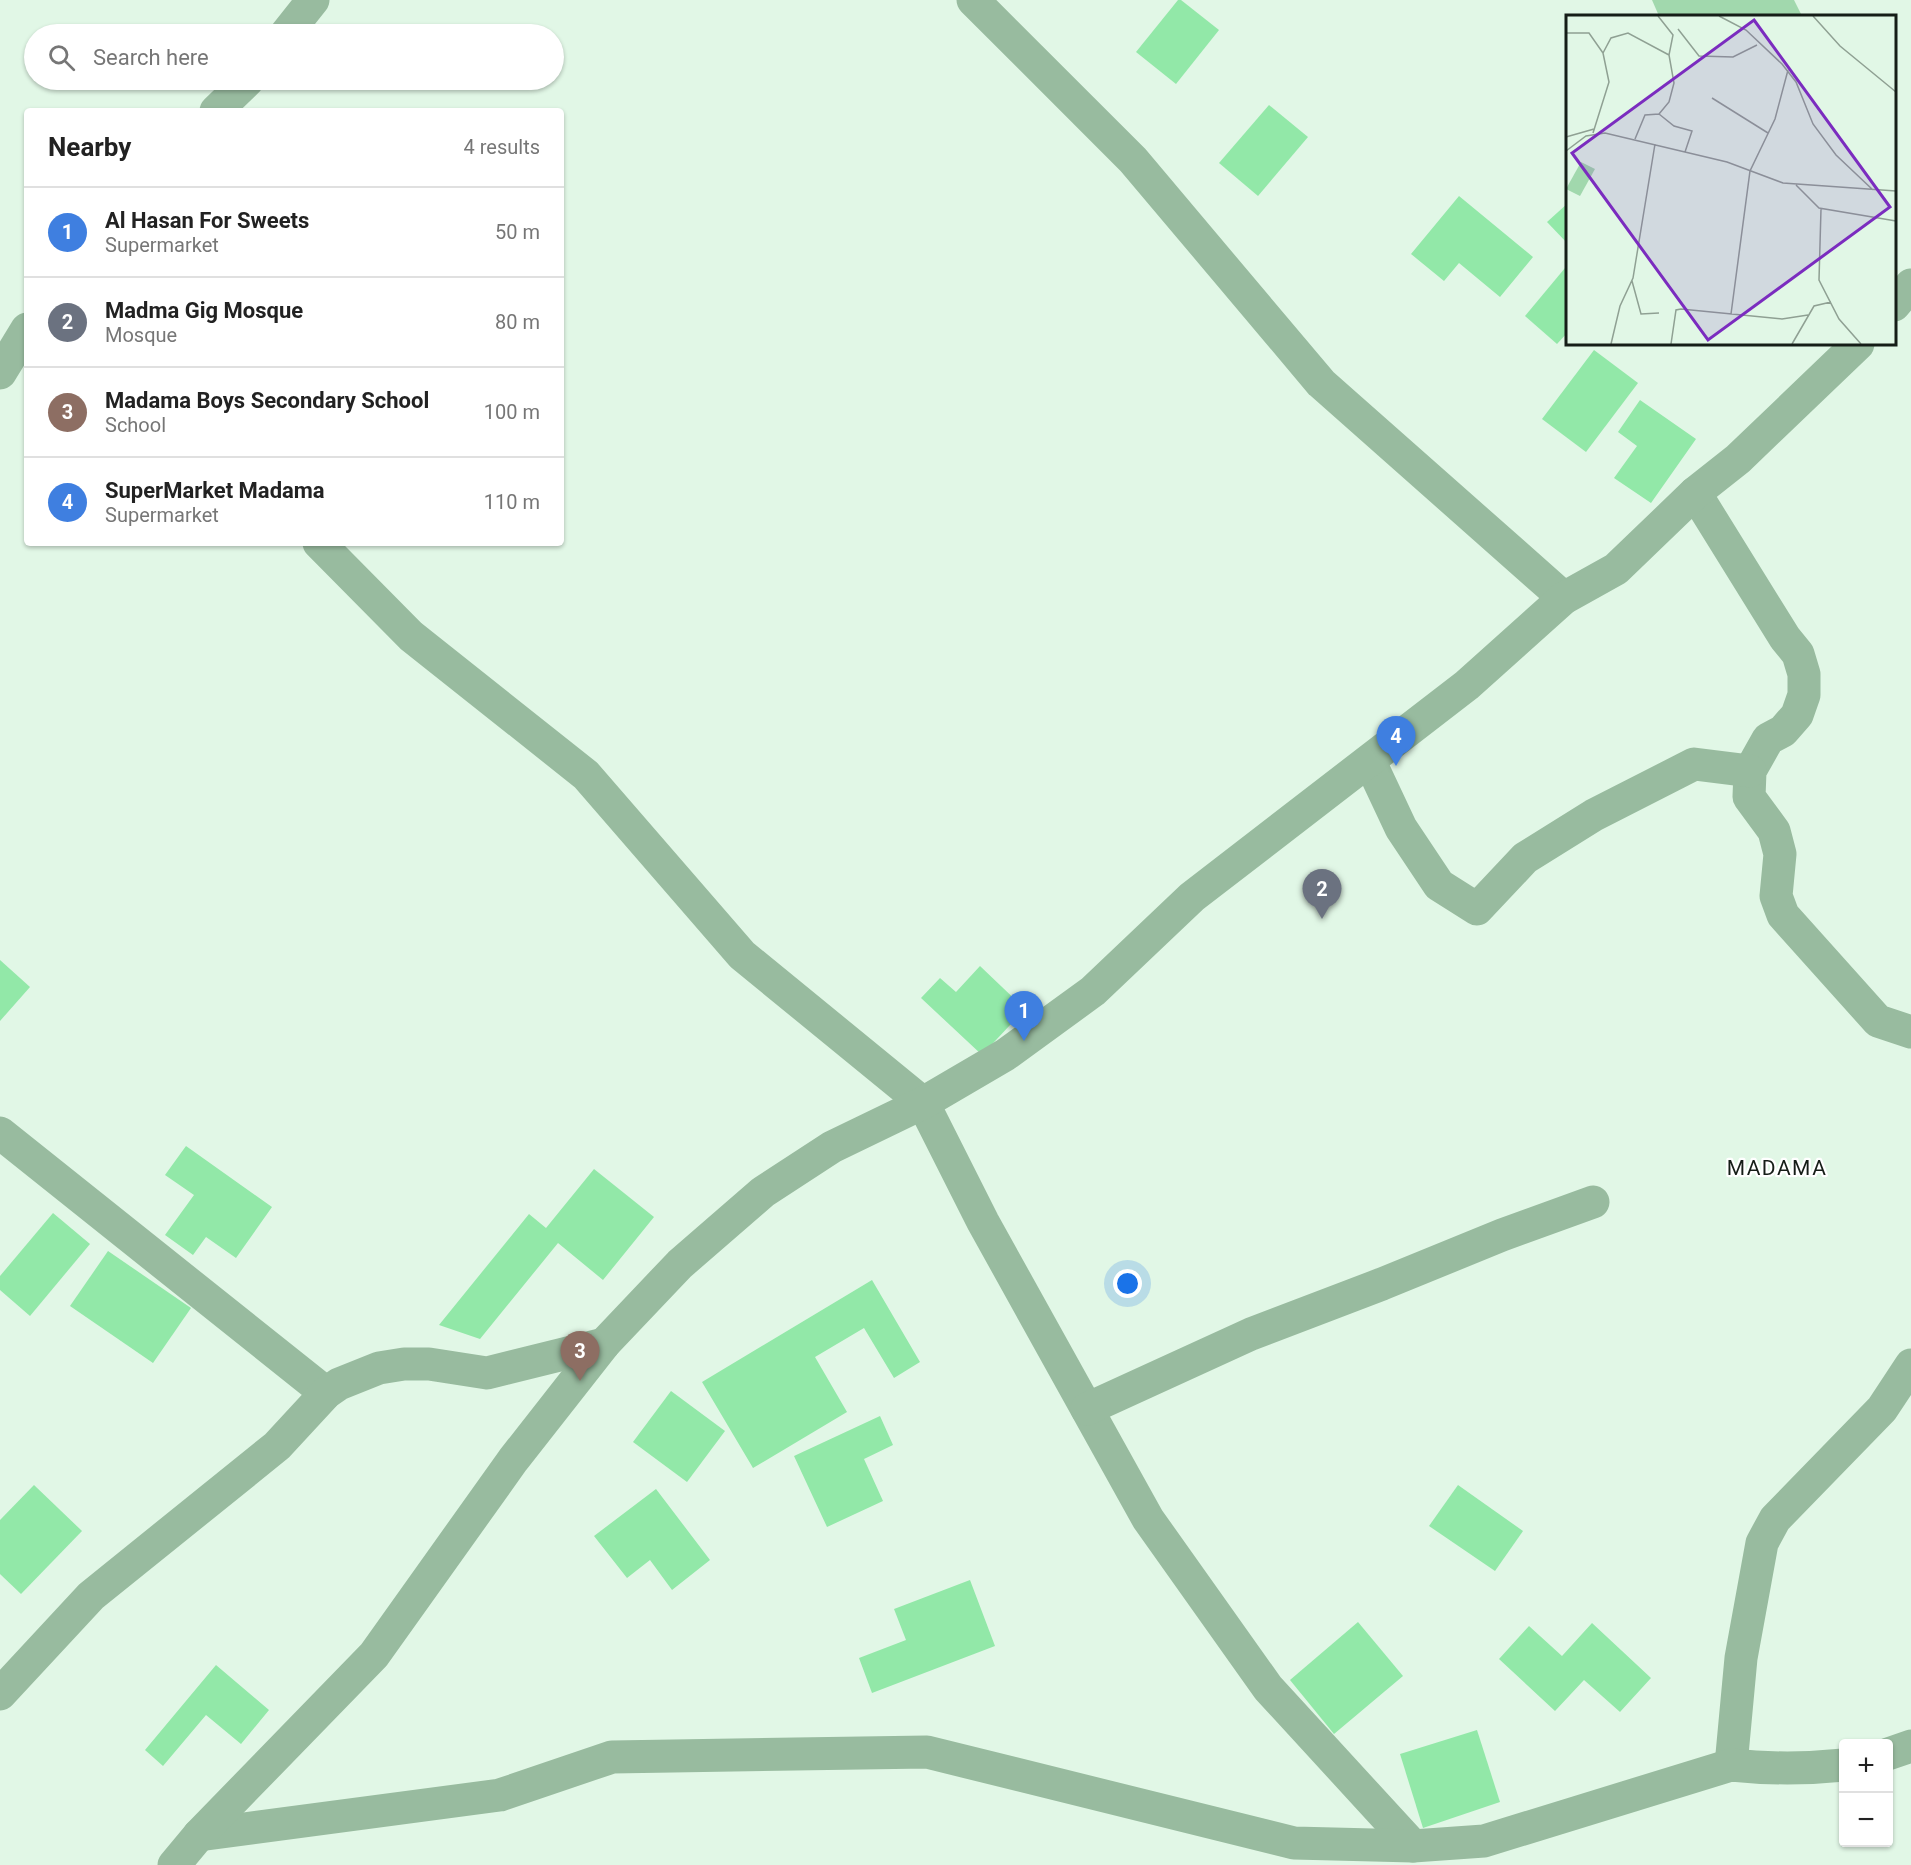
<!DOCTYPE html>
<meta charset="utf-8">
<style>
body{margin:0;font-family:Roboto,sans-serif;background:#f6f6f6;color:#222}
.controls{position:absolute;right:18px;bottom:18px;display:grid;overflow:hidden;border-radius:6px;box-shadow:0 2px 4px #0004}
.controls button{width:54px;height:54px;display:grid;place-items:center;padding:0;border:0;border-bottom:2px solid #e0e0e0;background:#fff;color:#222;font:30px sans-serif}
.you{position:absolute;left:1128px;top:1284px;width:21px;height:21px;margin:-15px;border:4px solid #fff;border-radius:50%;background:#1a73e8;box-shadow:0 0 0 9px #1a73e833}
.badge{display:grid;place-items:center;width:39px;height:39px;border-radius:50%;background:#b1255f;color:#fff;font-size:20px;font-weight:700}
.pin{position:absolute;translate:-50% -50px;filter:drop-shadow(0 2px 3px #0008)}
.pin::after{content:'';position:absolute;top:32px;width:21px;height:18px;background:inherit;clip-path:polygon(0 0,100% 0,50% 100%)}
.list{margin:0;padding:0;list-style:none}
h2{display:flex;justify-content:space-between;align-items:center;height:78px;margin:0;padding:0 24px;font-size:26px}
h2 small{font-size:20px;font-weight:400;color:#767676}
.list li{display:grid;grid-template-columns:39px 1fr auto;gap:18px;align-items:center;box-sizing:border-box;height:90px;padding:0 24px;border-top:2px solid #e0e0e0}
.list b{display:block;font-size:22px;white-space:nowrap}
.list p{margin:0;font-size:20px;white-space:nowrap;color:#767676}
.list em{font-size:20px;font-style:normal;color:#767676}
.icon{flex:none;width:33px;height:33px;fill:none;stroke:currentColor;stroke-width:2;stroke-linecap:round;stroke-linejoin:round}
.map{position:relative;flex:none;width:1911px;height:1865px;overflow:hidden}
.search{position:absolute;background:#fff;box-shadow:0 2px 4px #0004;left:24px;top:24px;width:540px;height:66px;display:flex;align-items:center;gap:15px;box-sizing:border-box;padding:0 21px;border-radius:33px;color:#767676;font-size:22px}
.panel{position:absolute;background:#fff;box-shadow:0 2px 4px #0004;left:24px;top:108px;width:540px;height:438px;border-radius:6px}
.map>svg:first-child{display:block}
</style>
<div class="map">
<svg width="1911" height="1865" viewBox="0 0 1911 1865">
<rect width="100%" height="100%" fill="#e1f7e6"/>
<polygon fill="#a1d8ad" points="1652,0 1794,0 1802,16 1659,16"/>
<g fill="#92e8a8">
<polygon points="1178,0 1181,0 1219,30 1176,84 1136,52"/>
<polygon points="1269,105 1308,137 1258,196 1219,163"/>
<polygon points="1459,196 1533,257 1500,297 1459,263 1444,281 1411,254"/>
<polygon points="1568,203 1568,244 1547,222"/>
<polygon points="1565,268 1568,270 1568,332 1557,344 1525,316"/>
<polygon points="1594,350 1638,383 1586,452 1542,419"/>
<polygon points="1640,400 1696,439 1651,503 1614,478 1637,446 1618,432"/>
<polygon points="0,960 30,987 0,1021"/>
<polygon points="980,966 1025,1009 982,1055 921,998 940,978 956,992"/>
<polygon points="186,1146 272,1207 236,1258 206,1237 193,1255 165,1235 194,1195 165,1175"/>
<polygon points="594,1169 654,1217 603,1280 558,1243 480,1339 439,1325 529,1214 546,1228"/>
<polygon points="53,1213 90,1244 30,1316 0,1290 0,1276"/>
<polygon points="108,1251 191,1308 153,1363 70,1306"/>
<polygon points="872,1280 920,1362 894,1378 864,1328 815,1357 847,1412 753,1468 702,1382"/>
<polygon points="671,1391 725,1431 687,1482 633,1442"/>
<polygon points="880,1416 893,1445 864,1459 883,1501 827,1527 794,1456"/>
<polygon points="34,1485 82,1531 21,1594 0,1574 0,1520"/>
<polygon points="1458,1485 1523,1531 1495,1571 1429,1526"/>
<polygon points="656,1489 710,1560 672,1590 650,1560 627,1578 594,1536"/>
<polygon points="970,1580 995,1646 872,1693 859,1658 906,1640 894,1609"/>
<polygon points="1358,1622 1403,1676 1334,1734 1290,1680"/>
<polygon points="1592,1623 1651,1678 1620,1712 1584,1680 1555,1711 1499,1659 1529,1626 1562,1656"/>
<polygon points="216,1665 269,1710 241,1744 206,1715 163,1766 145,1750"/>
<polygon points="1477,1730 1500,1802 1423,1828 1400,1754"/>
</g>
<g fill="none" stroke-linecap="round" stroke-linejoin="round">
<g stroke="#98bb9f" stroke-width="33">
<polyline points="973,0 1133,160 1321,383 1564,598"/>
<polyline points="286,34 313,0"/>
<polyline points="216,111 248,80"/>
<polyline points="1894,305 1911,285"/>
<polyline points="0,373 27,329"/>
<polyline points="1695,493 1785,638 1798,654 1804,674 1804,695 1797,715 1783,731 1768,739 1750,771 1749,797 1774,831 1780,854 1776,896 1783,915 1878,1021 1911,1032"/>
<polyline points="319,543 411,636 586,775 742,955 923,1103 983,1222 1148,1519 1268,1688 1413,1846"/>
<polyline points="1370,762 1401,828 1439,885 1477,909 1525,858 1594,815 1694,764 1750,771"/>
<polyline points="0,1133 326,1393"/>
<polyline points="1087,1409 1251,1334 1382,1284 1502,1235 1593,1202"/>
<polyline points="0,1694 91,1596 277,1446 326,1393 339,1384 379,1368 404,1364 429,1364 487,1373 604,1344"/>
<polyline points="1888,1754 1911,1746"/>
<polyline points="1731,1765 1741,1658 1762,1543 1775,1519 1882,1409 1911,1365"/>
<path d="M 199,1835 L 500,1795 L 612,1757 L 927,1752 L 1294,1843 L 1413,1846 L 1484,1841 L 1731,1765 C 1769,1769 1805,1769 1844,1765"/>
<polyline points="174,1865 199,1835 374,1655 513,1460 604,1344 680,1264 763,1192 832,1147 923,1103 1005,1055 1093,991 1192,897 1467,685 1564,598 1616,569 1695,493 1738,459 1858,344"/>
</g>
</g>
<g text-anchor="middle" stroke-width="4.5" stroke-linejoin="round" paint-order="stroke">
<g font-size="21" letter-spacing="1.5" fill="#151d17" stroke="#fff">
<text x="1777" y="1175">MADAMA</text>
</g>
</g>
<g transform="translate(1566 15)">
<rect width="330" height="330" fill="#e1f7e6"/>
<path d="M 15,147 L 29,154 L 14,181 L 0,174 Z" fill="#a1d8ad"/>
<path fill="none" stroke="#8fa093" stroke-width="1.5" d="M 153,1 L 180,15 L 216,49 L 230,67 L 247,109 L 270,140 L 307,175M 247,1 L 274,31 L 330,77M 112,14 L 133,41 L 167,42 L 191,30M 0,18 L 23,18 L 37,38M 146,83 L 202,118M 93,99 L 108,111 L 126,116 L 119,137M 27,118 L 43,67 L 37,38 L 45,23 L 62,18 L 103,40M 0,122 L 28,114M 69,124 L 79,100 L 93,99 L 103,87 L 108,68 L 103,40 L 107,20 L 92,1M 0,136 L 20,121 L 39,118 L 161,147 L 217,168 L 330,176M 230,170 L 253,193 L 330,206M 255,194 L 253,265 L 273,304 L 295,329M 66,266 L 75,299 L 93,298M 165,299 L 184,156 L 209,104 L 222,55M 45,329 L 54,291 L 67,263 L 89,129M 105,329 L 110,295 L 115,294 L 216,304 L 242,300M 226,329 L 248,291 L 265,287"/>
<path fill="#7b2cbf" fill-opacity="0.15" stroke="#7b2cbf" stroke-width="3" d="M 188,5 L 324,192 L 142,325 L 6,138 Z"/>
<rect width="330" height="330" fill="none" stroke="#151d17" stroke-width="3"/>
</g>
</svg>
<div class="controls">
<button>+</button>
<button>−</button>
</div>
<div class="you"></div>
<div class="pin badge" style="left:1024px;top:1041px;background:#3f7fe0">1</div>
<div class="pin badge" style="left:1322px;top:919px;background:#6b7280">2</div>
<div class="pin badge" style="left:580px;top:1381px;background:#8d6e63">3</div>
<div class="pin badge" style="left:1396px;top:766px;background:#3f7fe0">4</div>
<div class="search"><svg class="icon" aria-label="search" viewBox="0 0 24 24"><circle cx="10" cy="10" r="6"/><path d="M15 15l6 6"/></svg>Search here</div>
<section class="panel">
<h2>Nearby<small>4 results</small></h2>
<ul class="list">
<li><span class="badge" style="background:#3f7fe0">1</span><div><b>Al Hasan For Sweets</b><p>Supermarket</p></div><em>50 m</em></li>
<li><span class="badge" style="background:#6b7280">2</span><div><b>Madma Gig Mosque</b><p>Mosque</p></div><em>80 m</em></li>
<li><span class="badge" style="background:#8d6e63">3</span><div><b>Madama Boys Secondary School</b><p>School</p></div><em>100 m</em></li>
<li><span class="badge" style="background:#3f7fe0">4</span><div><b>SuperMarket Madama</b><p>Supermarket</p></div><em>110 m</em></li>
</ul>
</section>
</div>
